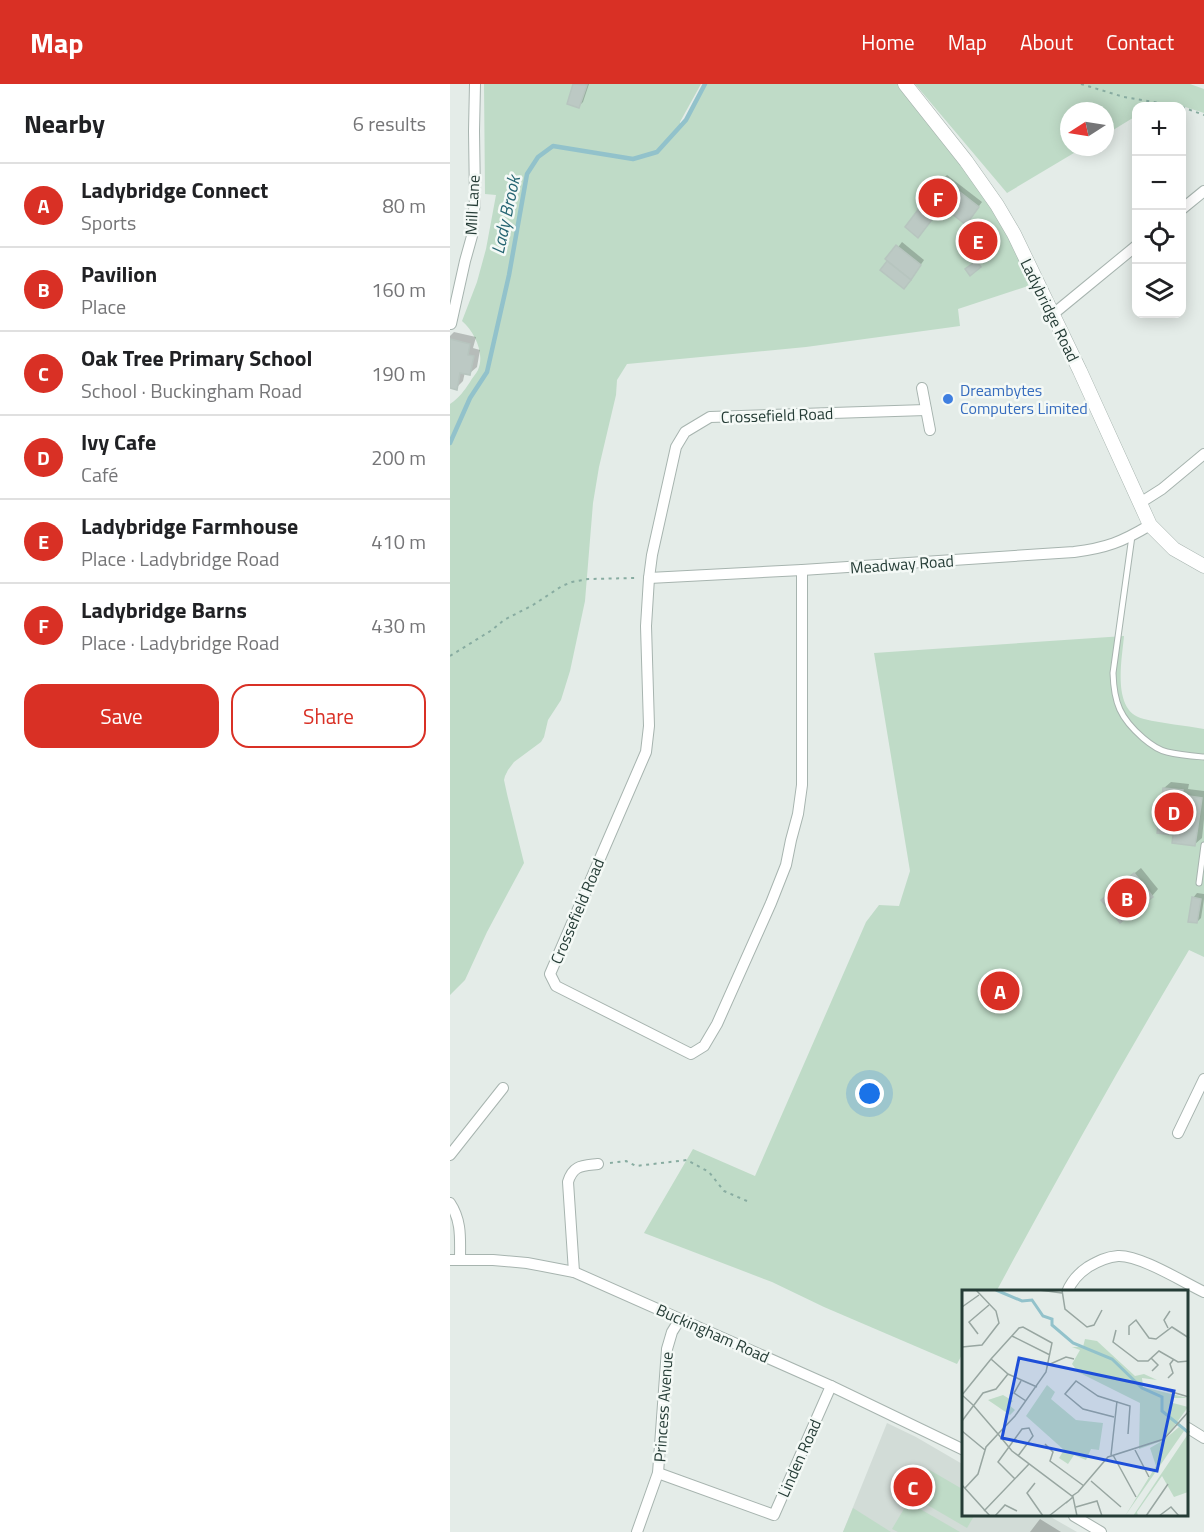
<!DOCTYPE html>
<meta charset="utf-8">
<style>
body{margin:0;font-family:"Titillium Web",sans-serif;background:#f2f2f2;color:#202124}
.controls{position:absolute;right:18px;top:18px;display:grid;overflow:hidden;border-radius:12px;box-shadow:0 3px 15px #0003}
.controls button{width:54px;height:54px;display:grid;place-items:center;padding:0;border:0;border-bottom:2px solid #e0e0e0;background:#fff;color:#202124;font:30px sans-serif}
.compass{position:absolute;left:610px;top:18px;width:54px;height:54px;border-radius:50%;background:#fff;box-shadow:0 3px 15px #0003;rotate:258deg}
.you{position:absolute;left:420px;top:1010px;width:21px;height:21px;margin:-15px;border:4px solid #fff;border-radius:50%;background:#1a73e8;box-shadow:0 0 0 9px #1a73e833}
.badge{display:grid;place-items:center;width:39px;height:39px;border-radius:50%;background:#d93025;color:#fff;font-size:20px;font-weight:700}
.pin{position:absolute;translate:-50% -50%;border:3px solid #fff;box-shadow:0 2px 6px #0006}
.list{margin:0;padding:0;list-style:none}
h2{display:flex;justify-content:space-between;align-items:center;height:78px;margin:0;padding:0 24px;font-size:26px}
h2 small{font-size:20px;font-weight:400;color:#757577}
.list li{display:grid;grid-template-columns:39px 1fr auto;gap:18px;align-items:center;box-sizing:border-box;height:84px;padding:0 24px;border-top:2px solid #e0e0e0}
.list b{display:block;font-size:22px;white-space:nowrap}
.list p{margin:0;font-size:20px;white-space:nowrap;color:#757577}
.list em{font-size:20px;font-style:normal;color:#757577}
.actions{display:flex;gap:12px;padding:18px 24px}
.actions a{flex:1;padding:14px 0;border:2px solid #d93025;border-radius:18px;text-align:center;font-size:21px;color:#d93025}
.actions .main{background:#d93025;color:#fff}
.icon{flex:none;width:33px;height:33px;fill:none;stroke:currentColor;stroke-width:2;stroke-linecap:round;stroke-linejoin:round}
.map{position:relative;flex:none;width:754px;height:1448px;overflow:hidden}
header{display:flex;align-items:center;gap:36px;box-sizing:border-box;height:84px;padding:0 30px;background:#d93025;color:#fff}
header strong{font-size:28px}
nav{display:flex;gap:33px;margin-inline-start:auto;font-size:21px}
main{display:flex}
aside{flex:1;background:#fff}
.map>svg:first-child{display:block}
</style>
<header>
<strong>Map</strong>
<nav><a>Home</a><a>Map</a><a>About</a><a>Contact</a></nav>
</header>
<main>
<aside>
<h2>Nearby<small>6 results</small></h2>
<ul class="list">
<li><span class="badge">A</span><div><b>Ladybridge Connect</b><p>Sports</p></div><em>80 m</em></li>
<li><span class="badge">B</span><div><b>Pavilion</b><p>Place</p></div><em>160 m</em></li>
<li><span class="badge">C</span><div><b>Oak Tree Primary School</b><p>School · Buckingham Road</p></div><em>190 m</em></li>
<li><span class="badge">D</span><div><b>Ivy Cafe</b><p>Café</p></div><em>200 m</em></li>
<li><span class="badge">E</span><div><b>Ladybridge Farmhouse</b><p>Place · Ladybridge Road</p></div><em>410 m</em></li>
<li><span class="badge">F</span><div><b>Ladybridge Barns</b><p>Place · Ladybridge Road</p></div><em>430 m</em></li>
</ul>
<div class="actions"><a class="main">Save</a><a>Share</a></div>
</aside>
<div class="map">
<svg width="754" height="1448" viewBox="0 0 754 1448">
<rect width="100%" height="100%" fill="#e4ece8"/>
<polygon fill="#d2dcd7" points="437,1339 466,1353 514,1381 514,1432 599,1432 627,1448 393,1448"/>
<g fill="#bfdbc7">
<path d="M 34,0 L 251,0 L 230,38 L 230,42 L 236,36 L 255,0 L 455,0 L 516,77 L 587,199 L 508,225 L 510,242 L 356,263 L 177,280 L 167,296 L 166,311 L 149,383 L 143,419 L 135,517 L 120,587 L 111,616 L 98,636 L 94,653 L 91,658 L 64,678 L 58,686 L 55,692 L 54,696 L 57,710 L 74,779 L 37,848 L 15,896 L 0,911 L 0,320 C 9,314 14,307 20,298 C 22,294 26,290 28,286 C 35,270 25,248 12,237 L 27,198 L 36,165 L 46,111 L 35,110 Z"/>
<polygon points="465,0 740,0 754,5 754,29 732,22 708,19 702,22 686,22 686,32 655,51 655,27 619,27 619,63 634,63 557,109"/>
<path d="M 674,552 C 672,576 661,628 694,635 C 714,640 734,641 754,645 L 754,873 L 739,866 C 672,978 608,1093 546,1208 L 514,1208 L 514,1267 L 507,1280 L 374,1223 L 322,1198 L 194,1149 L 243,1065 L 305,1092 L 416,838 L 429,821 L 449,822 L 460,787 L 424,569 Z"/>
<polygon points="478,1385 514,1406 514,1432 524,1432 517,1444 462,1412"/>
<polygon points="458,1418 510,1448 448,1448 442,1445"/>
<polygon points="403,1424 441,1448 393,1448"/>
</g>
<g fill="#0003">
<polygon points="125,0 139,0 133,18 129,22 119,19"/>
<polygon points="497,91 532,118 520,134 493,95"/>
<polygon points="533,138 544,151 542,153 546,158 542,162 520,149"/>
<polygon points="452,158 474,176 458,199 432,185"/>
<polygon points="4,248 26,253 23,264 30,266 27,283 20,289 15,288 13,297 6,304 0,303 0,252"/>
<polygon points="721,698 739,700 738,705 754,707 754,735 752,754 745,760 714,704"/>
<polygon points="691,784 708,805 702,812 660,809"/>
<polygon points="747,809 754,810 754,815 751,834 747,838 743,814"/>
<polygon points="590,1435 611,1448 580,1448"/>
</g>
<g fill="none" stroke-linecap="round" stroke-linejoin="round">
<polyline stroke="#92c2cb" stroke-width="4.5" points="0,359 20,314 37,288 59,191 77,90 88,73 103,62 183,75 207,68 236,36 255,0"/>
</g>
<g fill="#bcc9c4" stroke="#b7c5bf" stroke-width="1.5">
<polygon points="123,0 137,1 129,24 117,20"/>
<polygon points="492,94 506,105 484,133 470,123"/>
<polygon points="506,105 529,123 516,141 492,122"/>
<polygon points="470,123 484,133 468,154 455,143"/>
<polygon points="528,141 541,156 539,158 543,163 531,174 514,153"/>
<polygon points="446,161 471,181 461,196 435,175"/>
<polygon points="437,177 461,196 454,205 430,186"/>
<polygon points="526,177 531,183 520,192 515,185"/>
<polygon points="0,255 20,260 18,271 24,272 20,291 10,289 7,306 0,304"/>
<polygon points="713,704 733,706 732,711 752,714 745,762 722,759 723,751 707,749"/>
<polygon points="684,789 703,813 670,839 651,816"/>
<polygon points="742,813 751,815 747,839 738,838"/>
</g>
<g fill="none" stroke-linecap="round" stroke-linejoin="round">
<defs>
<g id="service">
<path d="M 682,452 L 663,589 C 664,619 670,634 693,654 C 700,660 708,666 717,668 C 729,671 742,672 754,673"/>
<polyline points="749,799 754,761"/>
</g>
<g id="minor">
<polyline points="732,125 754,107"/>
<polyline points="602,231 686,162"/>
<polyline points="1,240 15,177 22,152 25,115 24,47 25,0"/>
<polyline points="472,304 480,346"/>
<polyline points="690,419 712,405 754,370"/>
<polyline points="352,486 352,701 348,730 341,756 336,781 321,819 267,940 254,962 241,970 106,902 100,890 196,668 199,642 196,542 199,494 202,471 226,363 235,348 260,333 476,326"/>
<path d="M 199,494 L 352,486 L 624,468 C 656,464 672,458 700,441"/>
<polyline points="728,1049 754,995"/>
<polyline points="0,1071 53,1004"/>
<path d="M 0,1119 C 12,1137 10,1155 10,1176"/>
<polyline points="0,1176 43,1176 77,1179 124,1188 381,1302 514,1366"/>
<path d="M 124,1188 L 118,1098 C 123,1081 132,1082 148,1080"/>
<path d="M 617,1208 C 621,1198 629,1189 638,1183 C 648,1177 656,1173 668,1172 C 690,1171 733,1198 754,1208"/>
<polyline points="738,1344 754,1354"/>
<polyline points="208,1389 324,1431 381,1302"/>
<polyline points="624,1432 651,1448"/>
<polyline points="187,1448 208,1389 217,1265 222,1248 230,1235"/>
</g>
<polyline id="tertiary" points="455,0 516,77 547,121 564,150 630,287 700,441 724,465 754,482"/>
</defs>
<use href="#service" stroke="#a7b4af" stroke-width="7"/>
<use href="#minor" stroke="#a7b4af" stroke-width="12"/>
<use href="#tertiary" stroke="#a7b4af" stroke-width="15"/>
<g stroke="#88aca1" stroke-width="2" stroke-dasharray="3 4.5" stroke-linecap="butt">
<polyline points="631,0 674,13 727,22"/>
<polyline points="732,23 754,31"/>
<polyline points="0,572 42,546 54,536 83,521 112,502 122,498 138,495 186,494"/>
<polyline points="160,1079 176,1077 186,1082 237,1076 259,1088 274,1107 297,1117"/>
</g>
<use href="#service" stroke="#fff" stroke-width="5"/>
<use href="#minor" stroke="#fff" stroke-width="10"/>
<use href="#tertiary" stroke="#fff" stroke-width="14"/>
</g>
<circle fill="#3f7fe0" stroke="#f4f9f6" stroke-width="2" cx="498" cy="315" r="6"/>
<g text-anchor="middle" stroke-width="5" stroke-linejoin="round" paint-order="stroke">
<g font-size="16" fill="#253c36" stroke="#f4f9f6">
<text transform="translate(22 121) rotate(-87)" y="6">Mill Lane</text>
<text transform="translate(600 226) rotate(64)" y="6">Ladybridge Road</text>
<text transform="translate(327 331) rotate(-2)" y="6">Crossefield Road</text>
<text transform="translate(452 480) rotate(-4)" y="6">Meadway Road</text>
<text transform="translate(127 827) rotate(-67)" y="6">Crossefield Road</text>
<text transform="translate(263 1249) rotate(24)" y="6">Buckingham Road</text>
<text transform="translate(213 1323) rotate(-86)" y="6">Princess Avenue</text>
<text transform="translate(349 1374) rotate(-66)" y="6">Linden Road</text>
</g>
<g font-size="16" fill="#366cbe" stroke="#f4f9f6" text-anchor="start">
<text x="510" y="312">Dreambytes<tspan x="510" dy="18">Computers Limited</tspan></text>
</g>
<g font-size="18" font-style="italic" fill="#256472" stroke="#f4f9f6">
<text transform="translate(56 131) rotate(-78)" y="6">Lady Brook</text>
</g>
</g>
<g transform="translate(512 1206)">
<rect width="226" height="226" fill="#e4ece8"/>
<path d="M 123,49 L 135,51 L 173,86 L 182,84 L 195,90 L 180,88 L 181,97 L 226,108 L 212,108 L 211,113 L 226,117 L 203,149 L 217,137 L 222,141 L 163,226 L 194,176 L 188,158 L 200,151 L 177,159 L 178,113 L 116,82 L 110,74 L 118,60 L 110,57 L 121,57 ZM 85,95 L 93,102 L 89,109 L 114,130 L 141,133 L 137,160 L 129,159 L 124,170 L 112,165 L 106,174 L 97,168 L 102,160 L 64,126 ZM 41,105 L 51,111 L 47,115 L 53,120 L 48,125 L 26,110 ZM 226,144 L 226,202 L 212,207 L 200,186 L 175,222 L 176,226 L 171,226 Z" fill="#bfdbc7"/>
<path fill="none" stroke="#92c2cb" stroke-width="3" d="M 34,0 L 60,11 L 70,10 L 81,26 L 90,29 L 90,35 L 111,53 L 150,69 L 180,98 L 200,107 L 200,121 L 227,143"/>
<path fill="none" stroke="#98a6a1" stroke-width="1.5" d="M 77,0 L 100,3M 100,0 L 103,19 L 125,37 L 132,35 L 140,20M 0,17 L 17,5M 206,38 L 202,30 L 208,21M 154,40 L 151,52 L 176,71 L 186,71 L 197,61 L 216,72 L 227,71M 16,44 L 7,32 L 27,15M 167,45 L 167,36 L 174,30 L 187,48 L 194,49 L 210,37 L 227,48M 50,46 L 88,65M 0,57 L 20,55 L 37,33 L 34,21 L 14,0M 189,68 L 196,75 L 190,81M 29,69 L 46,84 L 75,97M 86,75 L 104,67 L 112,69M 206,88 L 211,83 L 208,74 L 212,69M 59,91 L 52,103 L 64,111M 186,95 L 227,107M 152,127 L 121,119 L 103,104 L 114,91 L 136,106 L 168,116 L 166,144M 0,131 L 21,103 L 34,99 L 46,84M 0,141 L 23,160M 83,154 L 91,162 L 88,171 L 122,196M 173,160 L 187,187M 149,165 L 155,111M 151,165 L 174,207M 53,189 L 36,172 L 60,139 L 67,138 L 71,146 L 56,166M 129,191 L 159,217M 73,193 L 65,203 L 81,226M 0,195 L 28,226M 3,198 L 16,184 L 24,157 L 36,144 L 53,126 L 84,82 L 90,53 L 61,37 L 57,38 L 29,69 L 0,105 L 11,115 L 36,144 L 50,161 L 110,206 L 116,202M 116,202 L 146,167 L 202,149 L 227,121M 104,213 L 111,207 L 115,226M 114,217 L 135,211 L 140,226M 22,221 L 67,174M 33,226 L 43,215 L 55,221M 87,226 L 106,211M 184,226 L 206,194M 197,226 L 209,217 L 217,226"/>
<path fill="#1d4ed8" fill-opacity="0.15" stroke="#1d4ed8" stroke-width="3" d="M 57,68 L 212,101 L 195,181 L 40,148 Z"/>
<rect width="226" height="226" fill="none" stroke="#253c36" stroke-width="3"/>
</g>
</svg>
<div class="controls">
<button>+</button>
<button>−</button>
<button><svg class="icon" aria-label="locate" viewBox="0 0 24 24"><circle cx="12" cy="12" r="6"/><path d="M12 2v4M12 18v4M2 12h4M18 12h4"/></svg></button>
<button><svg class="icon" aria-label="layers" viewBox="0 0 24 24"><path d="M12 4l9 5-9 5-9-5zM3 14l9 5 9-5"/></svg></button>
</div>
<svg class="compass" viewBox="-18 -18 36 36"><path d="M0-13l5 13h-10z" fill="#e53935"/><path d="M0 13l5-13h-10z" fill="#757577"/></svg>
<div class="you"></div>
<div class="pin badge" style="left:550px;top:907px">A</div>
<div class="pin badge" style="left:677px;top:814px">B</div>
<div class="pin badge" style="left:463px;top:1403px">C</div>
<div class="pin badge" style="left:724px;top:728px">D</div>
<div class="pin badge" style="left:528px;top:157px">E</div>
<div class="pin badge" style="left:488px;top:114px">F</div>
</div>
</main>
